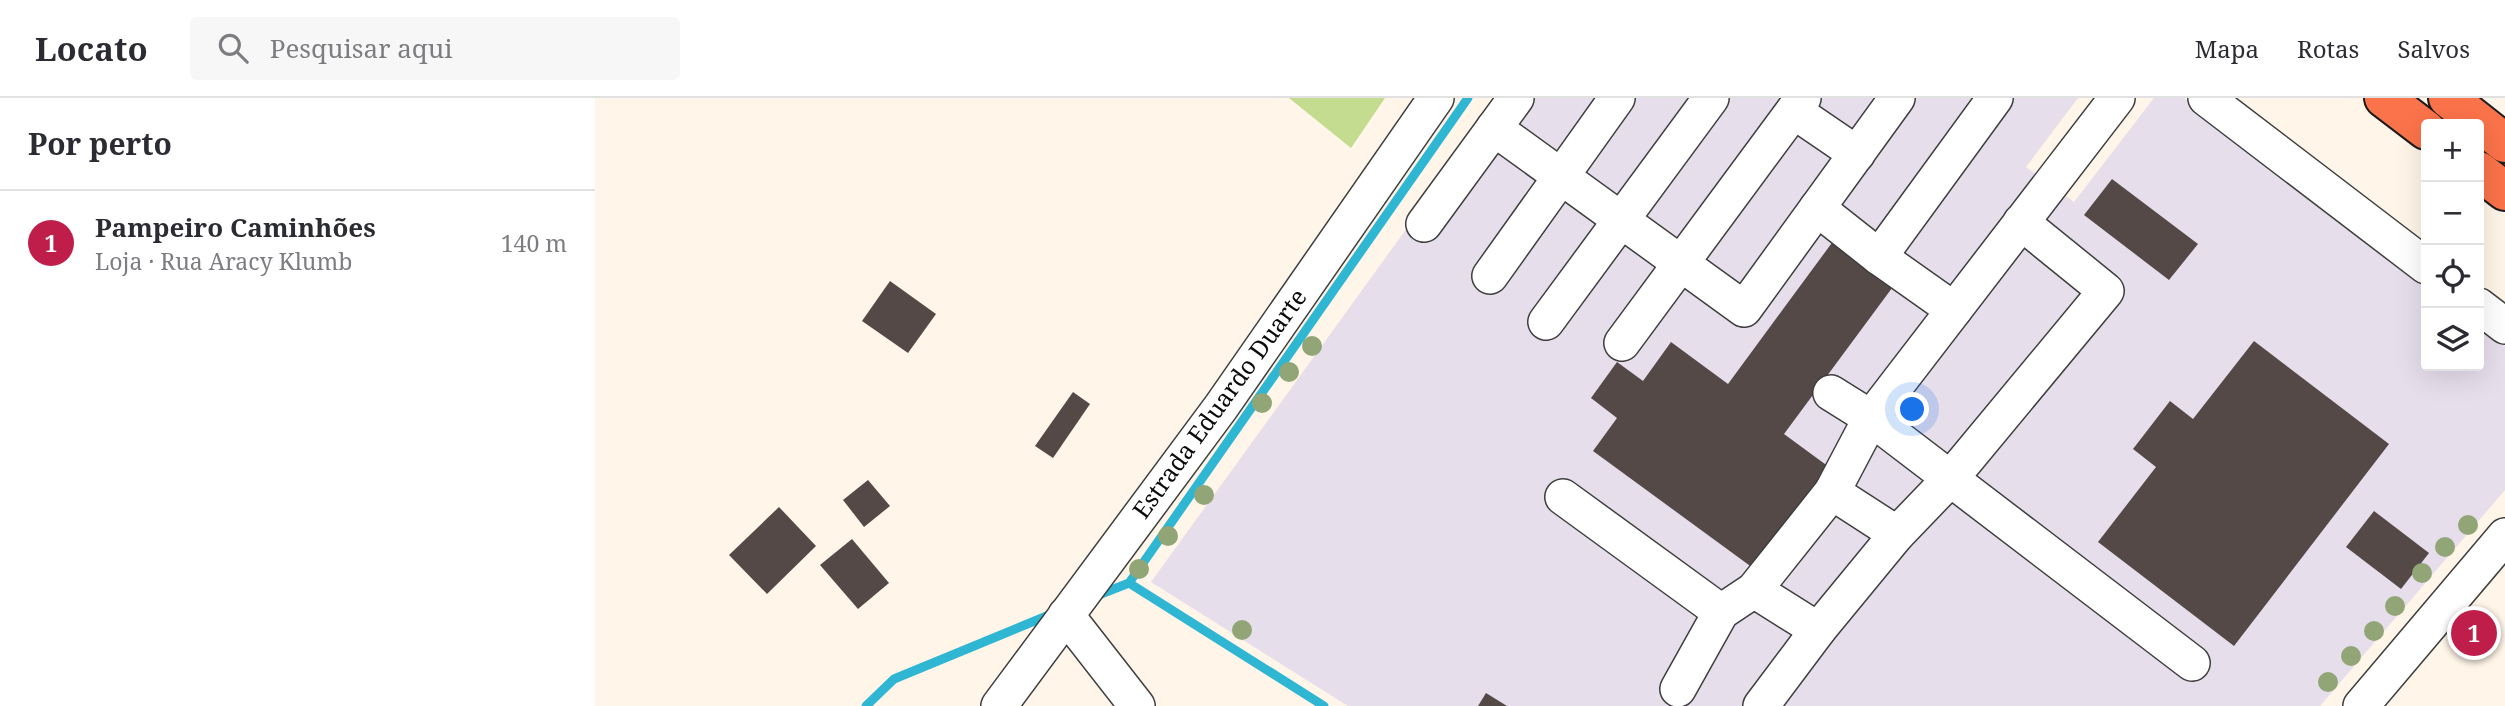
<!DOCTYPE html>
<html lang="pt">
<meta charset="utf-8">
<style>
body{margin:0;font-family:"Noto Serif",serif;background:#f7f7f7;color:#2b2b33}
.controls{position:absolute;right:21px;top:21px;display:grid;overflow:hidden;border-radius:7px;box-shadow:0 7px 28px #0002}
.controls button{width:63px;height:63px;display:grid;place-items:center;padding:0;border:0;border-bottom:2px solid #e1e1e2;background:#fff;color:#2b2b33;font:35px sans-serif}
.you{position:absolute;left:1318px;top:312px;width:24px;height:24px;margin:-18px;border:5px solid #fff;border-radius:50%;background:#1a73e8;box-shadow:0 0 0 10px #1a73e833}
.badge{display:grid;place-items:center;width:46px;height:46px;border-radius:50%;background:#c01e4a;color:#fff;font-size:23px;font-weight:700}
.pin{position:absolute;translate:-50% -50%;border:4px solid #fff;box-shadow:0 2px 7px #0006}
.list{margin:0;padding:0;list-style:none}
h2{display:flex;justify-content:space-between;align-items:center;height:91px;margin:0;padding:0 28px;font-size:30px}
h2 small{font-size:23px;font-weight:400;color:#7c7c81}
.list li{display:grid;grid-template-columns:46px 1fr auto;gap:21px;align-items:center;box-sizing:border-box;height:105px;padding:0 28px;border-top:2px solid #e1e1e2}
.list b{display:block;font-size:26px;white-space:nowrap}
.list p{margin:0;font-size:23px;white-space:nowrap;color:#7c7c81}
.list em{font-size:23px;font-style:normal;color:#7c7c81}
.icon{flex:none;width:38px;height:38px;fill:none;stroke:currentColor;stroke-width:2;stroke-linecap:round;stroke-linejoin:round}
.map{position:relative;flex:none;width:1910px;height:608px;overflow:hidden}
header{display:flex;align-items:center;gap:42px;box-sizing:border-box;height:98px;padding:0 35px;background:#fff;border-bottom:2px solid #e1e1e2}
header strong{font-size:33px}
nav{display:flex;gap:38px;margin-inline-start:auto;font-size:24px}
.search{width:490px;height:63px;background:#f7f7f7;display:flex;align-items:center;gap:18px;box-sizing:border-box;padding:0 24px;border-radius:7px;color:#7c7c81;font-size:26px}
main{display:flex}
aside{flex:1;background:#fff}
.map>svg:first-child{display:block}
</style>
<header>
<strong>Locato</strong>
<div class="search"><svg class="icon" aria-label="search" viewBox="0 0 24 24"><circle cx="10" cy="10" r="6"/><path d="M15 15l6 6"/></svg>Pesquisar aqui</div>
<nav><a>Mapa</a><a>Rotas</a><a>Salvos</a></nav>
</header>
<main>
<aside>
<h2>Por perto<small></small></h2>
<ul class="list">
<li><span class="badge">1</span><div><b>Pampeiro Caminhões</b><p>Loja · Rua Aracy Klumb</p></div><em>140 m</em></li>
</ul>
</aside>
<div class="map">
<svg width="1910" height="608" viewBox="0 0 1910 608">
<rect width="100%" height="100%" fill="#fff5e8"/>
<polygon fill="#e6deeb" points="906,0 1483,0 1431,69 1479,104 1559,0 1589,0 1831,188 1831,268 1884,268 1884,228 1910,248 1910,392 1725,608 753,608 556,484"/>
<polygon fill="#c3dc90" points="694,0 790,0 756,50"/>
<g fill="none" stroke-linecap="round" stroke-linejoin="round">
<g stroke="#2eb6d3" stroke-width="9">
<polyline points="534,485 729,608"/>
<polyline points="501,498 534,485 873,0"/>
<polyline points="271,608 299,581 459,515"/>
</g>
</g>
<g fill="#544947">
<polygon points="1517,81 1603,146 1574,182 1489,117"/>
<polygon points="1239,142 1300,186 1189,336 1234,369 1158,470 998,353 1022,320 996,300 1022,264 1048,283 1076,244 1133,286"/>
<polygon points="295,183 341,216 313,255 267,223"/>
<polygon points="1659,243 1794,346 1639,548 1503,444 1561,369 1538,351 1575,303 1598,321"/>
<polygon points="478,294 495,306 458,360 440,348"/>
<polygon points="273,382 295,408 269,429 248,402"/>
<polygon points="184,409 221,448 172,496 134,457"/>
<polygon points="1779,413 1834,455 1806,491 1751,449"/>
<polygon points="257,441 294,485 263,511 225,467"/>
<polygon points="891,595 912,608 883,608"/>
</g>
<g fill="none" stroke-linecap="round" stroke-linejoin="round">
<defs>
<g id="minor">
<polyline points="1611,0 1831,168"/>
<polyline points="1199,13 1262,56"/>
<polyline points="899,30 1149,211 1302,0"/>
<polyline points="1222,110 1284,159 1359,212"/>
<polyline points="829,126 921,0"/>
<polyline points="1284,159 1400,0"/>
<polyline points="895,178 1022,0"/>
<polyline points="1884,208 1910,228"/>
<polyline points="951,224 1116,0"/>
<polyline points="1027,245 1208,0"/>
<polyline points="1236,295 1276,320 1597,565"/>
<polyline points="1237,394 1302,436"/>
<polyline points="968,399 1126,514"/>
<polyline points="1159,492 1223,532"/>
<polyline points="471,517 542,608"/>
<polyline points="1083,591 1126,514 1159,492 1237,394 1276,320 1522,0"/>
<polyline points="404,608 626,309 841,0"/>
<polyline points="1166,608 1223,532 1302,436 1355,381 1511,193 1426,124"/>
<polyline points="1766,608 1910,438"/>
</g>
<g id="highway">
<polyline points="1789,0 1831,32"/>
<polyline points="1853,0 1910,45"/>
<polyline points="1884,73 1910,93"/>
</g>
</defs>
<use href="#minor" stroke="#3e3e3e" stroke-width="38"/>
<use href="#highway" stroke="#1c1c1c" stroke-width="42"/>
<use href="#minor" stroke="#fff" stroke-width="35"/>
<use href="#highway" stroke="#fb734a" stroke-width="38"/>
</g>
<g fill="#92a576">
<circle cx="717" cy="248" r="10"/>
<circle cx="694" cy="274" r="10"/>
<circle cx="667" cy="305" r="10"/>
<circle cx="609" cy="397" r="10"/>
<circle cx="1873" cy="427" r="10"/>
<circle cx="573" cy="438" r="10"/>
<circle cx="1850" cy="449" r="10"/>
<circle cx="544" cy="471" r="10"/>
<circle cx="1827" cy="475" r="10"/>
<circle cx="1800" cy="508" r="10"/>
<circle cx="647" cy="532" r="10"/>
<circle cx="1779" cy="533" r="10"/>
<circle cx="1756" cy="558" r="10"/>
<circle cx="1733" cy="584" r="10"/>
</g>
<g text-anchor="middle" stroke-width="7" stroke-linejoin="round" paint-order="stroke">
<g font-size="24" fill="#0b0b0b" stroke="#fff">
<text transform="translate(625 306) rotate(-54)" y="8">Estrada Eduardo Duarte</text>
</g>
</g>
</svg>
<div class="controls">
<button>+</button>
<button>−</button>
<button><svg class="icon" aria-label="locate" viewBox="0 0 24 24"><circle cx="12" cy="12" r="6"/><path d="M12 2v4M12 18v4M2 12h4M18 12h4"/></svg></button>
<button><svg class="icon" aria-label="layers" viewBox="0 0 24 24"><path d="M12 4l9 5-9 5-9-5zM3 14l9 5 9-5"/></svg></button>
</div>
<div class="you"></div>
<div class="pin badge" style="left:1879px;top:535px">1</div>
</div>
</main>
